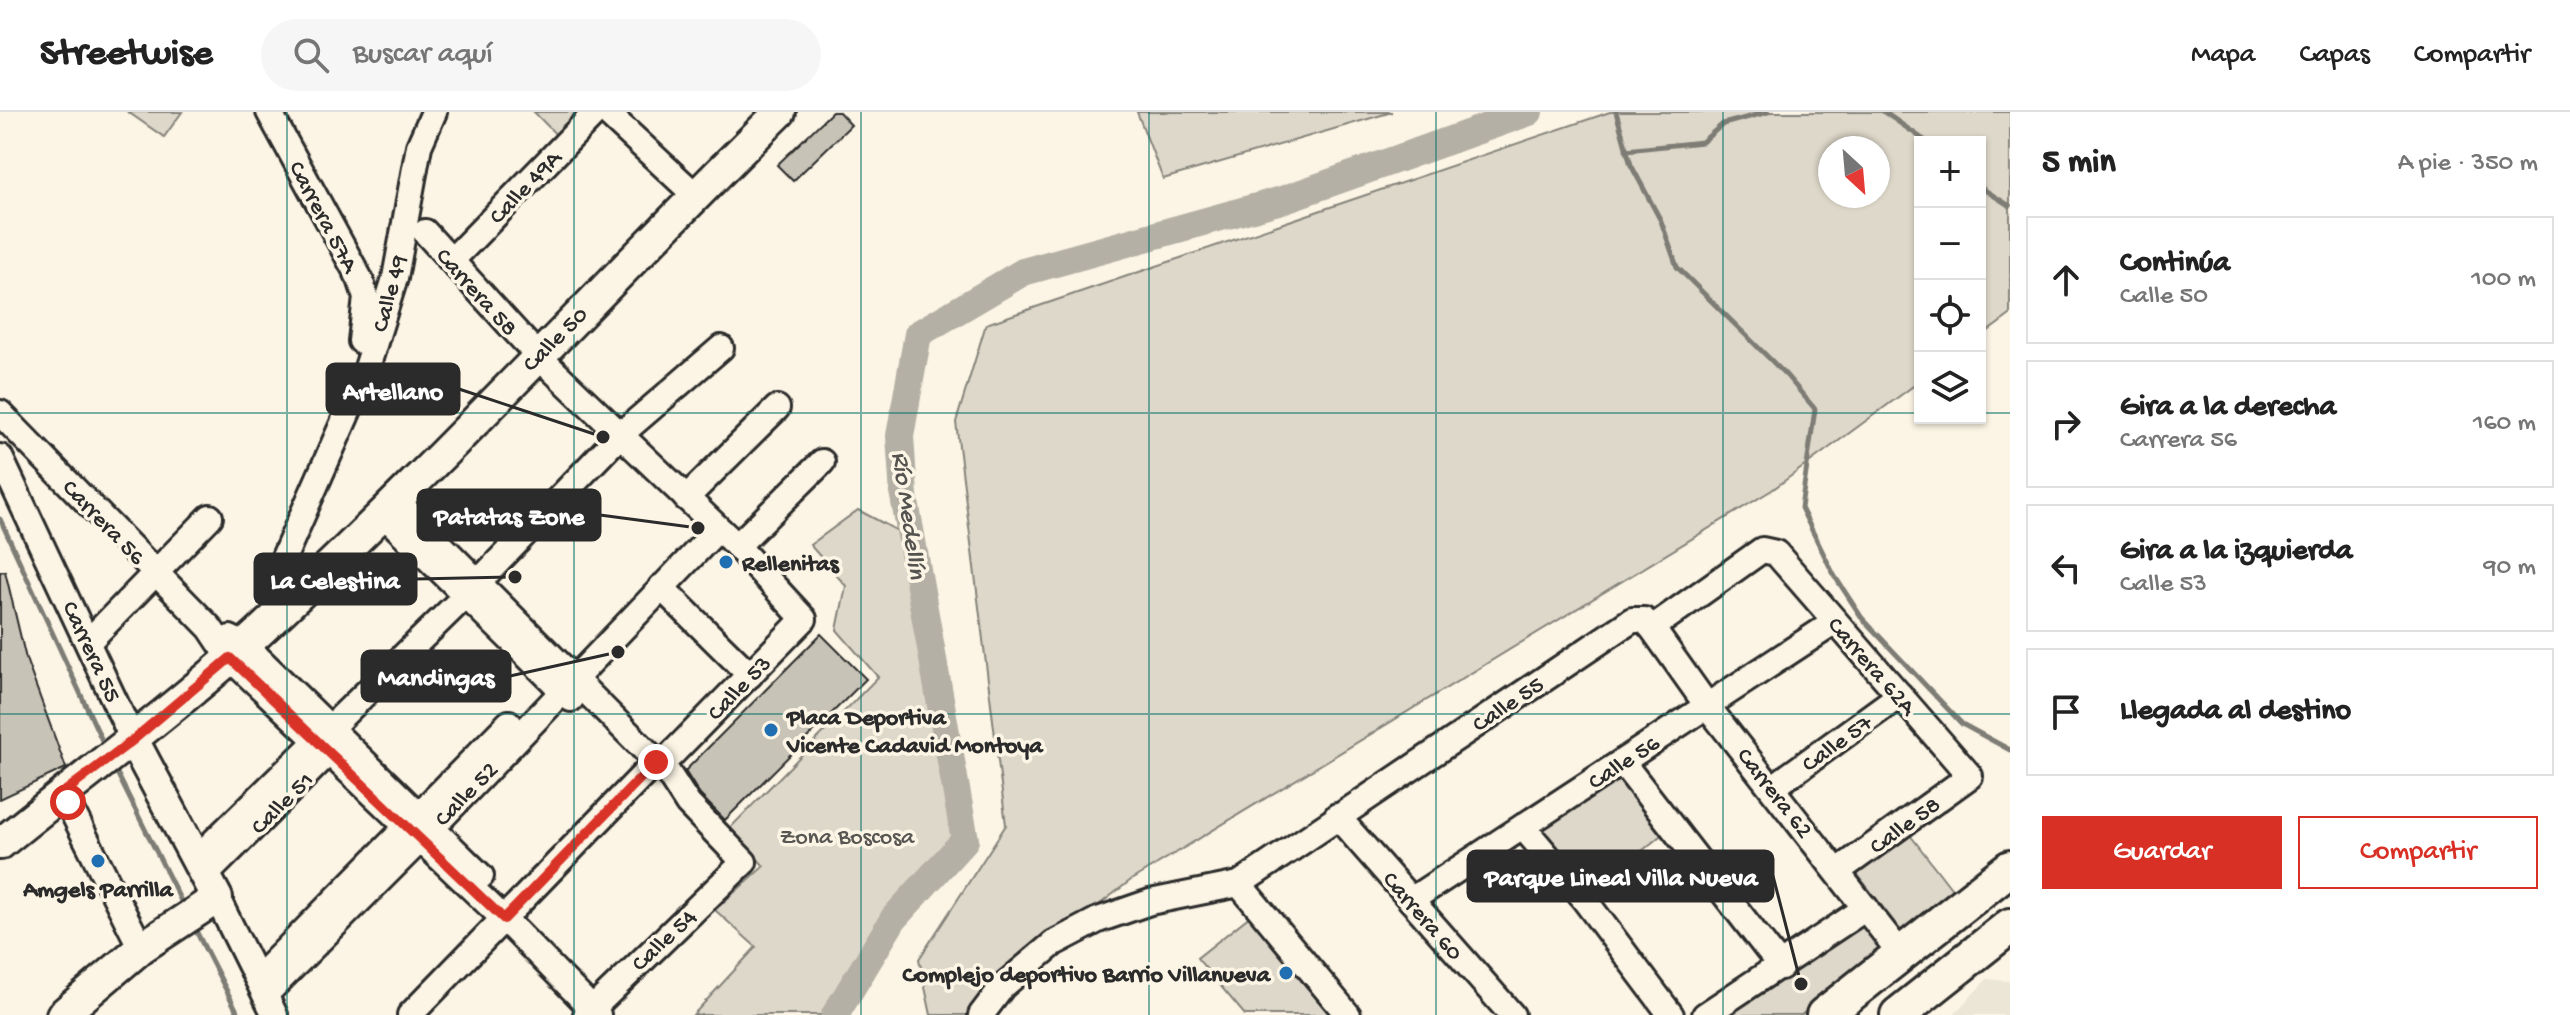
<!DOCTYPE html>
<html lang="es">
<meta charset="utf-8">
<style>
body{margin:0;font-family:"Gochi Hand",sans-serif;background:#f6f6f6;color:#222}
.controls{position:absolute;right:24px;top:24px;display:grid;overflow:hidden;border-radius:0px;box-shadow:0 2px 6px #0004}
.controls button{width:72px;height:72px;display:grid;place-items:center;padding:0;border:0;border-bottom:2px solid #e0e0e0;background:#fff;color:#222;font:40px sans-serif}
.compass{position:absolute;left:1818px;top:24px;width:72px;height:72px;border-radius:50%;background:#fff;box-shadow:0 2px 6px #0004;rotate:154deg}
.stop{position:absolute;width:24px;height:24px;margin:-18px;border:6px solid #d93025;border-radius:50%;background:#fff}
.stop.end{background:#d93025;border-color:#fff;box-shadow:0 2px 8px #0008}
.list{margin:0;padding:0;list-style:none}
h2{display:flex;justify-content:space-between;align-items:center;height:104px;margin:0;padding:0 32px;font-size:34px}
h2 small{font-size:26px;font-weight:400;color:#767676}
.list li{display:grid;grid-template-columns:52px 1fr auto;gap:24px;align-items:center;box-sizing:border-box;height:128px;margin:0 16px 16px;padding:0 16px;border:2px solid #e0e0e0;border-radius:0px}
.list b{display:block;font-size:30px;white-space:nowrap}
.list p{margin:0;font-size:26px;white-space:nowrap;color:#767676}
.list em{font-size:26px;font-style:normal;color:#767676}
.actions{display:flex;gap:16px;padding:24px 32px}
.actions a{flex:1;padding:18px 0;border:2px solid #d93025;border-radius:0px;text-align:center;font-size:28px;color:#d93025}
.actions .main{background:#d93025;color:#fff}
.icon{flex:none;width:44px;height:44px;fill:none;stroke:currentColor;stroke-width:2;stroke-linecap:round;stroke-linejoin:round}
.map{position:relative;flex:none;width:2010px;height:903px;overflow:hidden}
header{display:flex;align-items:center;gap:48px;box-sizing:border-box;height:112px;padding:0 40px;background:#fff;border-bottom:2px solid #e0e0e0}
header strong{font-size:38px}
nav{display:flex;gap:44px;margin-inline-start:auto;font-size:28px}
.search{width:560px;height:72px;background:#f6f6f6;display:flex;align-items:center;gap:20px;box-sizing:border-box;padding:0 28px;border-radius:44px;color:#767676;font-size:30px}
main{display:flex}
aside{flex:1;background:#fff}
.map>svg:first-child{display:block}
</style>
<header>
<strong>Streetwise</strong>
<div class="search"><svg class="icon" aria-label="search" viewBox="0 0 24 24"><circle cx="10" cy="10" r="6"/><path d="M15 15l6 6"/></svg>Buscar aquí</div>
<nav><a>Mapa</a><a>Capas</a><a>Compartir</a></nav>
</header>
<main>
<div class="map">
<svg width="2010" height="903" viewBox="0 0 2010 903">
<rect width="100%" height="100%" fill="#fcf5e5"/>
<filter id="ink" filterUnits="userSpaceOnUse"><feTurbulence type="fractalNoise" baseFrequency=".0125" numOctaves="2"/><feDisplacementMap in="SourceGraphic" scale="16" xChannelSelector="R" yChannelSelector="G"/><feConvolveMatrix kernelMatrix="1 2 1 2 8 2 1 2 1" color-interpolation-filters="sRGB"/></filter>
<g filter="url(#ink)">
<polygon fill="#ece6d7" points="1987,867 2010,869 2010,903 1953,903"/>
<g fill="#ded8ca" stroke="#84827a" stroke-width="2" fill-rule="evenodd">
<polygon points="128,0 182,0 164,25"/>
<polygon points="534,0 596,0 565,32"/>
<polygon points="1137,0 1392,0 1163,67"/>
<path d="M 1610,0 L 2010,0 L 2010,203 L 1980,225 L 1980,30 L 1920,30 L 1920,269 L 1772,378 L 1131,768 L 1002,868 L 977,903 L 931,903 L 919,847 L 1006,713 L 956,310 L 986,212 ZM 1830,36 L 1878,36 L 1878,84 L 1830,84 Z"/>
<polygon points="858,398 898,419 957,718 831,903 693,903 756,835 715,798 764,754 730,716 878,565 837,518 846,474 810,433"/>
<polygon points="1622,650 1672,714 1584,787 1523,715"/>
<polygon points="1907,719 1957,784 1905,824 1855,759"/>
<polygon points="1260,796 1346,903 1245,903 1197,846"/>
<polygon points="1857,805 1882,840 1801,903 1714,903"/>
</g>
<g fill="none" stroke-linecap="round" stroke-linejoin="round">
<g stroke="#7d7b74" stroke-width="5">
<polyline points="1616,0 1631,53 1661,109 1677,155 1786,263 1815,297 1801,396 1834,463 1862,506 1962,612 2010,638"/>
<polyline points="1884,0 1927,30"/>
<polyline points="1626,38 1702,30 1723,12 1768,0"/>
<polyline points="1980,75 2010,94"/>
<polyline points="0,407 105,635"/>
<polyline points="114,655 185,797"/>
<polyline points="193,813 239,903"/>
</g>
<polyline stroke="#b4b0a5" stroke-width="28" points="835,903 894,806 965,728 904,384 900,324 918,222 1023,160 1282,88 1529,0"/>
</g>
<g fill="#c8c3b7" stroke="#2b2b2b" stroke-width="2">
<polygon points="832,0 839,0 851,13 793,69 777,53"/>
<polygon points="5,459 26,547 66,656 0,687 0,460"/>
<polygon points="821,522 866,567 725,708 700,683 685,659"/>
</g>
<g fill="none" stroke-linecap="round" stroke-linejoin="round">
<defs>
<g id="minor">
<polyline points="269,0 360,167 366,185 361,229"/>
<polyline points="606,0 695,83"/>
<polyline points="452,148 596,0"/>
<polyline points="0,301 210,516 230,546 504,807 598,903"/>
<polyline points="0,345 133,628"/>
<polyline points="686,386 777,296"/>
<polyline points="395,387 668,661 688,692 744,750 586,903"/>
<polyline points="382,401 571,587"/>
<polyline points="737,434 822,350"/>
<polyline points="661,475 750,563"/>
<polyline points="287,492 284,445 366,259 395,166 419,34 434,0"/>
<polyline points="1652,516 1708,595 1901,842"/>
<polyline points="230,526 245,533 481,764"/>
<polyline points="89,529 210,405"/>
<polyline points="1622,650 1781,855"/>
<polyline points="1772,676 1900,583"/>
<polyline points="63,681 141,836"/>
<polyline points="1337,704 1512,903"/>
<polyline points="1523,715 1584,787 1671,903"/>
<polyline points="196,747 464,485 620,323 721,236"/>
<polyline points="205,764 339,630"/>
<polyline points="1239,772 1348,903"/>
<polyline points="217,786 275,903"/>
<polyline points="1411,788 1835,510"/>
<polyline points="259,865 509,611"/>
<polyline points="267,881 432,716 717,418"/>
<polyline points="410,903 646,660 671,643 804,507 737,434 538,244 425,120"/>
<polyline points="981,903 1003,874 1054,831 1098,808 1150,790 1239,772 1632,508 1644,508 1652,516 1762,438 1776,441 1970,664 1838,759"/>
<polyline points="1705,903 1866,796"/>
</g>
<g id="major">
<path d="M 0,732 C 81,666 166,604 244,534 C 430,364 600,177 780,0"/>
<polyline points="62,903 141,836 217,786 133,628"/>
</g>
<g id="highway">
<polyline points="1824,903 2010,756"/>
<polyline points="1898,903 2010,814"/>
</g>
</defs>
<use href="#minor" stroke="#2b2b2b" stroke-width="30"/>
<use href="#major" stroke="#2b2b2b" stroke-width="36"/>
<use href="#highway" stroke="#2b2b2b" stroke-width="40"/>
<use href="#minor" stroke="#fcf5e5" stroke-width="24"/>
<use href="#major" stroke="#fcf5e5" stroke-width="30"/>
<use href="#highway" stroke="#fcf5e5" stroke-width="34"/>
</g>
</g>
<g fill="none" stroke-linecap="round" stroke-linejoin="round" filter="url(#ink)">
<polyline stroke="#d93025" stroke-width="10" points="68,690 63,681 133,628 230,546 504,807 656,650"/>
</g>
<path fill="none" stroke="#0f766e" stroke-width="2" stroke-opacity="0.55" d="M 287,0 L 287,903M 574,0 L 574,903M 861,0 L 861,903M 1149,0 L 1149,903M 1436,0 L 1436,903M 1723,0 L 1723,903M 0,301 L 1920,301M 1980,301 L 2010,301M 0,602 L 2010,602"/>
<g fill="#1f6fb2" stroke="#fcf5e5" stroke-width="3">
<circle cx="726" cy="450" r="8"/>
<circle cx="771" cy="618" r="8"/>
<circle cx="98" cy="749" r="8"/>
<circle cx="1286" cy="861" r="8"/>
</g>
<g text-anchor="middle" stroke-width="7" stroke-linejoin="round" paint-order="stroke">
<g font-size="24" fill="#2b2b2b" stroke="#fcf5e5">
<text transform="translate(524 74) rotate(-46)" y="8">Calle 49A</text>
<text transform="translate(325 104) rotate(62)" y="8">Carrera 57A</text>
<text transform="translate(478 179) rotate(48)" y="8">Carrera 58</text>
<text transform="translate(388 181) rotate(-75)" y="8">Calle 49</text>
<text transform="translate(554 226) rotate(-45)" y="8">Calle 50</text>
<text transform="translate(105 409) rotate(46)" y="8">Carrera 56</text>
<text transform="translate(93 539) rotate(65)" y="8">Carrera 55</text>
<text transform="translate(1873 553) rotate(49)" y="8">Carrera 62A</text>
<text transform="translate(738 575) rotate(-46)" y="8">Calle 53</text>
<text transform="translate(1507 591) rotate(-34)" y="8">Calle 55</text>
<text transform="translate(1836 630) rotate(-36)" y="8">Calle 57</text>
<text transform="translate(1623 649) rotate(-33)" y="8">Calle 56</text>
<text transform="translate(1776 680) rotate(52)" y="8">Carrera 62</text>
<text transform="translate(465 681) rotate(-46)" y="8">Calle 52</text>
<text transform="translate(281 690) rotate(-45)" y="8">Calle 51</text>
<text transform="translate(1904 712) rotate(-36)" y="8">Calle 58</text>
<text transform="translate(1424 803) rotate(49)" y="8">Carrera 60</text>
<text transform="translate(663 827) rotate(-43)" y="8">Calle 54</text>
</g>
<g font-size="24" font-weight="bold" fill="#2b2b2b" stroke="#fcf5e5" text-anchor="start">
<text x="742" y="458">Rellenitas</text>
<text x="787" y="612">Placa Deportiva<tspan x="787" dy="28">Vicente Cadavid Montoya</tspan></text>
<text x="98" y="784" text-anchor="middle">Amgels Parrilla</text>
<text x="1270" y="869" text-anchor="end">Complejo deportivo Barrio Villanueva</text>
</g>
<g font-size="24" fill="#585653" stroke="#fcf5e5">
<text x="847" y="731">Zona Boscosa</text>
</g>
<g font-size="26" font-style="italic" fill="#545350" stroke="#fcf5e5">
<text transform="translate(911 403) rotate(82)" y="9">Río Medellín</text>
</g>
</g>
<path fill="none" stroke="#2b2b2b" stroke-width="3" d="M603 325L459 277M698 416L600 403M515 465L416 467M618 540L510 564M1801 872L1773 764"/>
<g fill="#2b2b2b" stroke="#fcf5e5" stroke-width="3">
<circle cx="603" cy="325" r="8"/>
<circle cx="698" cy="416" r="8"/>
<circle cx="515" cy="465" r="8"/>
<circle cx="618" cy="540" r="8"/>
<circle cx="1801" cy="872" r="8"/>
</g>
<g fill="#2b2b2b" stroke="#2b2b2b" stroke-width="3">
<rect x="327" y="252" width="132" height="50" rx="8"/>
<rect x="418" y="378" width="182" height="50" rx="8"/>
<rect x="255" y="442" width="161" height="50" rx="8"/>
<rect x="362" y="539" width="148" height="50" rx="8"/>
<rect x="1468" y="739" width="305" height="50" rx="8"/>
</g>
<g font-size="26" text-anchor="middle" font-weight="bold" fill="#fff">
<text x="393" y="287">Artellano</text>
<text x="509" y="412">Patatas Zone</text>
<text x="335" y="476">La Celestina</text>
<text x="436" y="573">Mandingas</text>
<text x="1621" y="773">Parque Lineal Villa Nueva</text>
</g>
</svg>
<div class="controls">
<button>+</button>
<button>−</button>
<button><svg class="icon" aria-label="locate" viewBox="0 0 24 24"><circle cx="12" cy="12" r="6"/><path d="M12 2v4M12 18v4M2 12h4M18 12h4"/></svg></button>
<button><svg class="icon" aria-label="layers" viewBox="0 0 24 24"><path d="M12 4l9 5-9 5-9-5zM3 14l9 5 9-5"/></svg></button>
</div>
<svg class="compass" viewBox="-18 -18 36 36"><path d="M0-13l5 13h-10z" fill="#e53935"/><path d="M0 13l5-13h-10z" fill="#767676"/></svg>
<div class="stop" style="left:68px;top:690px"></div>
<div class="stop end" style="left:656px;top:650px"></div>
</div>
<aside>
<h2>5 min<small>A pie · 350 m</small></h2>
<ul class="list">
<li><svg class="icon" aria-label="ahead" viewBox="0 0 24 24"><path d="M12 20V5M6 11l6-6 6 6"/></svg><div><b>Continúa</b><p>Calle 50</p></div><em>100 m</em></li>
<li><svg class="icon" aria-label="right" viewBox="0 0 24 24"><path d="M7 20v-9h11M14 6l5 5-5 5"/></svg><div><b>Gira a la derecha</b><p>Carrera 56</p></div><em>160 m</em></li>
<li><svg class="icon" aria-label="left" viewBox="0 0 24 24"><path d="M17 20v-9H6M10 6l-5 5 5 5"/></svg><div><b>Gira a la izquierda</b><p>Calle 53</p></div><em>90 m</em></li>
<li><svg class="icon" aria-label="arrive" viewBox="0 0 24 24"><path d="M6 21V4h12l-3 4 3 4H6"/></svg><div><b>Llegada al destino</b></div></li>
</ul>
<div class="actions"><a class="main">Guardar</a><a>Compartir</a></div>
</aside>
</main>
